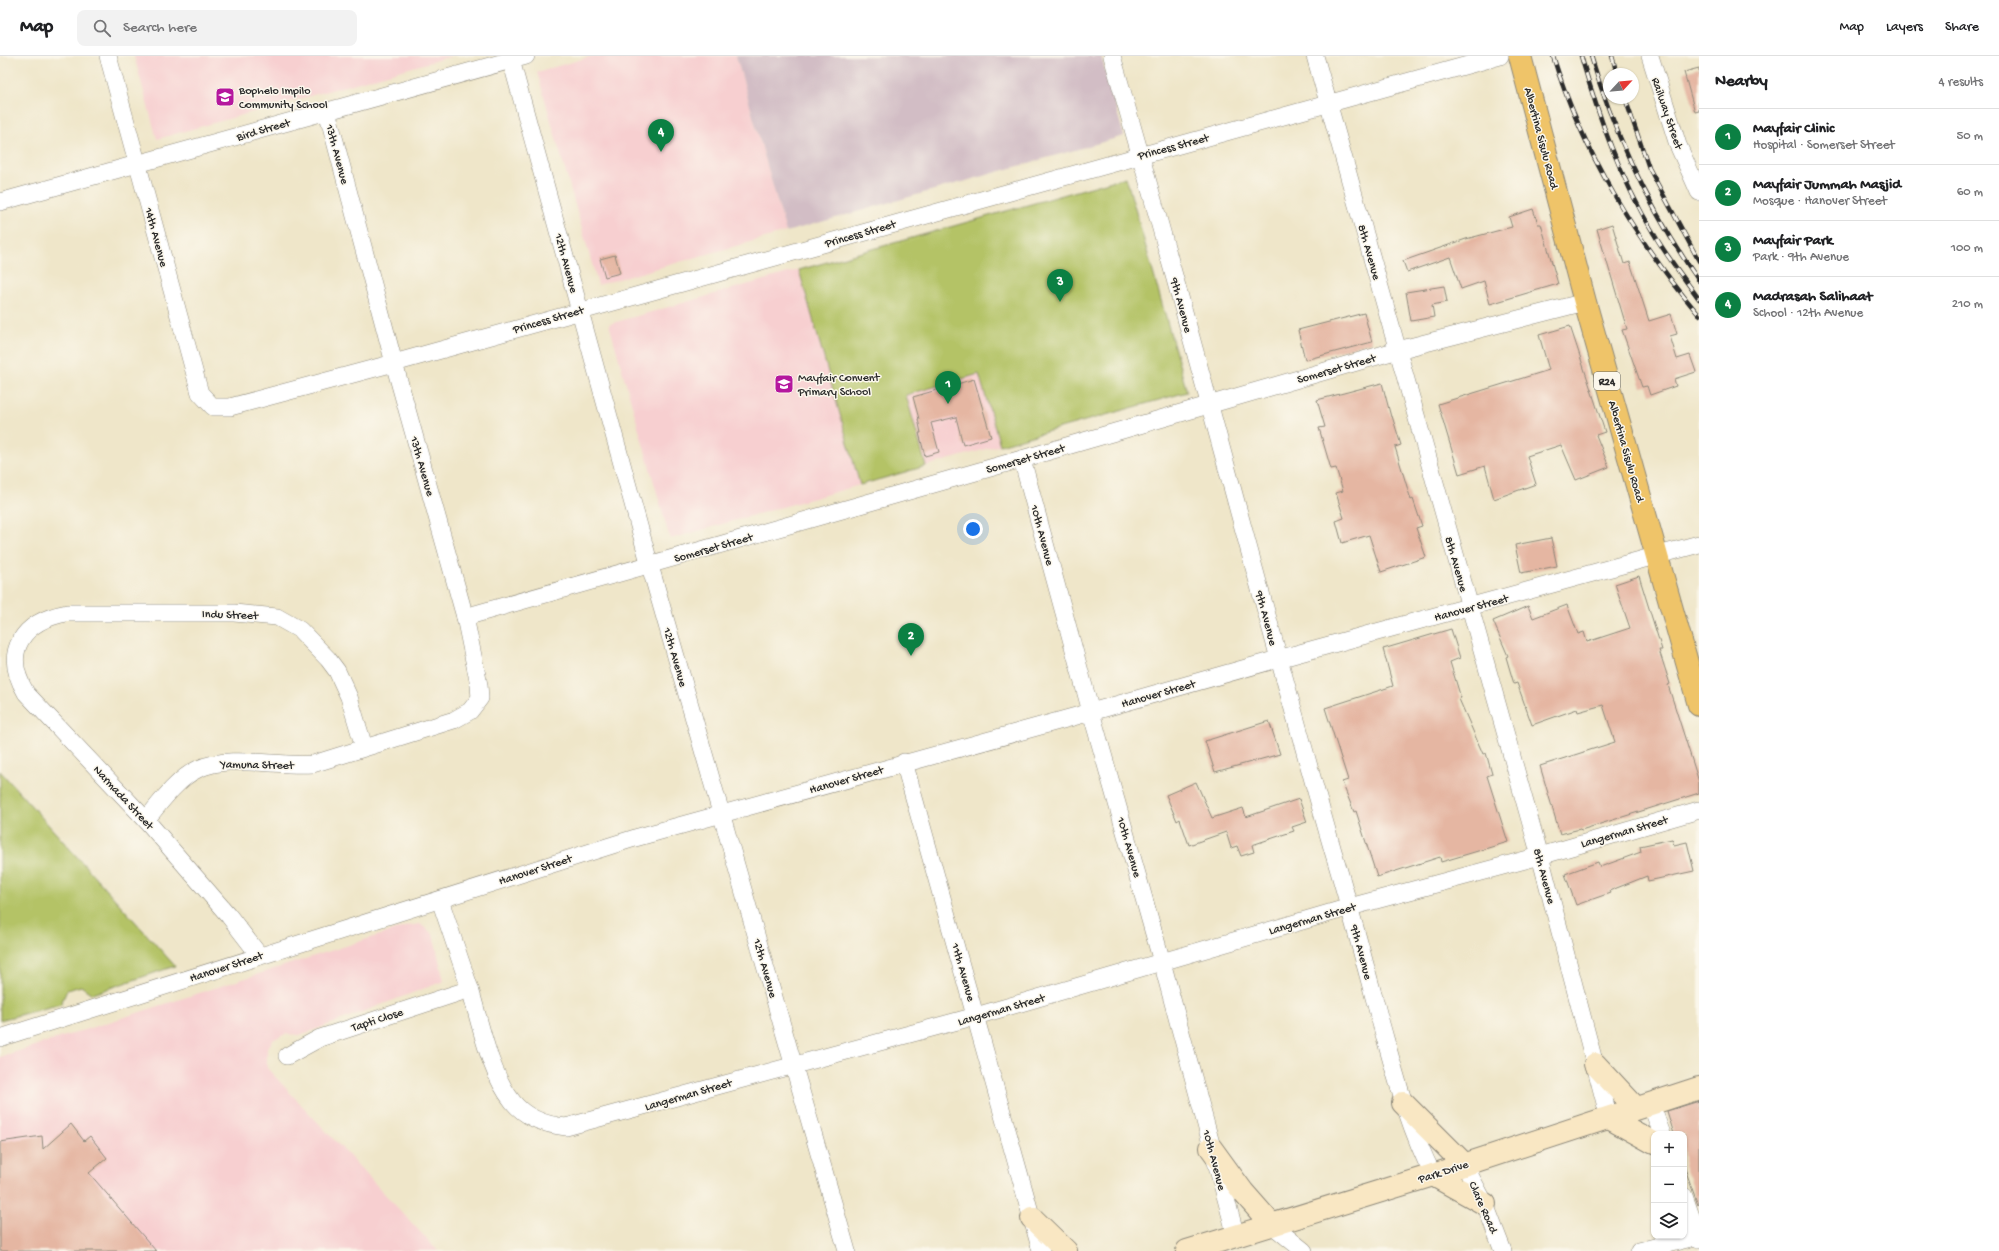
<!DOCTYPE html>
<meta charset="utf-8">
<style>
body{margin:0;font-family:"Gochi Hand",sans-serif;background:#f2f2f2;color:#202124}
.controls{position:absolute;right:12px;bottom:12px;display:grid;overflow:hidden;border-radius:8px;box-shadow:0 1px 3px #0004}
.controls button{width:36px;height:36px;display:grid;place-items:center;padding:0;border:0;border-bottom:1px solid #e0e0e0;background:#fff;color:#202124;font:20px sans-serif}
.compass{position:absolute;left:1603px;top:12px;width:36px;height:36px;border-radius:50%;background:#fff;box-shadow:0 1px 3px #0004;rotate:64deg}
.you{position:absolute;left:973px;top:473px;width:14px;height:14px;margin:-10px;border:3px solid #fff;border-radius:50%;background:#1a73e8;box-shadow:0 0 0 6px #1a73e833}
.badge{display:grid;place-items:center;width:26px;height:26px;border-radius:50%;background:#0b8043;color:#fff;font-size:13px;font-weight:700}
.pin{position:absolute;translate:-50% -33px;filter:drop-shadow(0 1px 2px #0008)}
.pin::after{content:'';position:absolute;top:21px;width:14px;height:12px;background:inherit;clip-path:polygon(0 0,100% 0,50% 100%)}
.list{margin:0;padding:0;list-style:none}
h2{display:flex;justify-content:space-between;align-items:center;height:52px;margin:0;padding:0 16px;font-size:17px}
h2 small{font-size:13px;font-weight:400;color:#757577}
.list li{display:grid;grid-template-columns:26px 1fr auto;gap:12px;align-items:center;box-sizing:border-box;height:56px;padding:0 16px;border-top:1px solid #e0e0e0}
.list b{display:block;font-size:15px;white-space:nowrap}
.list p{margin:0;font-size:13px;white-space:nowrap;color:#757577}
.list em{font-size:13px;font-style:normal;color:#757577}
.icon{flex:none;width:22px;height:22px;fill:none;stroke:currentColor;stroke-width:2;stroke-linecap:round;stroke-linejoin:round}
.map{position:relative;flex:none;width:1699px;height:1195px;overflow:hidden}
header{display:flex;align-items:center;gap:24px;box-sizing:border-box;height:56px;padding:0 20px;background:#fff;border-bottom:1px solid #e0e0e0}
header strong{font-size:19px}
nav{display:flex;gap:22px;margin-inline-start:auto;font-size:14px}
.search{width:280px;height:36px;background:#f2f2f2;display:flex;align-items:center;gap:10px;box-sizing:border-box;padding:0 14px;border-radius:8px;color:#757577;font-size:15px}
main{display:flex}
aside{flex:1;background:#fff}
.map>svg:first-child{display:block}
</style>
<header>
<strong>Map</strong>
<div class="search"><svg class="icon" aria-label="search" viewBox="0 0 24 24"><circle cx="10" cy="10" r="6"/><path d="M15 15l6 6"/></svg>Search here</div>
<nav><a>Map</a><a>Layers</a><a>Share</a></nav>
</header>
<main>
<div class="map">
<svg width="1699" height="1195" viewBox="0 0 1699 1195">
<rect width="100%" height="100%" fill="#fbf7ec"/>
<filter id="ink" filterUnits="userSpaceOnUse"><feTurbulence type="fractalNoise" baseFrequency=".025" numOctaves="2"/><feDisplacementMap in="SourceGraphic" scale="8" xChannelSelector="R" yChannelSelector="G"/><feConvolveMatrix kernelMatrix="1 2 1 2 8 2 1 2 1" color-interpolation-filters="sRGB"/></filter>
<filter id="wash" filterUnits="userSpaceOnUse"><feTurbulence type="fractalNoise" baseFrequency=".012" numOctaves="4" result="noise"/><feDisplacementMap in="SourceGraphic" scale="16" xChannelSelector="R" yChannelSelector="G"/><feGaussianBlur stdDeviation="0.9" result="paint"/><feColorMatrix in="noise" values="0 0 0 0 0 0 0 0 0 0 0 0 0 0 0 0 0 1.4 0 .05"/><feComposite in="paint" operator="in"/></filter>
<g filter="url(#wash)">
<rect width="100%" height="100%" fill="#efe6c9"/>
<g fill="#f7cfd0">
<polygon points="134,0 452,0 157,83"/>
<polygon points="593,0 736,0 786,176 598,229 537,16"/>
<polygon points="939,174 1000,389 670,483 609,268"/>
<polygon points="420,868 433,878 444,925 301,979 286,978 274,983 267,992 267,1012 438,1195 0,1195 0,1001 408,870"/>
</g>
<polygon fill="#d2bdc5" points="736,0 1101,0 1124,80 786,176"/>
<g fill="#b4c366" stroke="#707748">
<polygon points="1126,121 1187,336 1000,389 979,318 906,339 926,410 860,429 799,214"/>
<polygon points="0,715 175,910 92,938 81,930 67,934 61,948 0,964"/>
</g>
<g id="blocks">
<g fill="#e5b6a2">
<polygon points="1699,12 1699,55 1695,56 1684,16"/>
<polygon points="1533,153 1538,168 1541,168 1558,228 1490,248 1484,225 1461,233 1450,201 1407,216 1403,205 1466,183 1512,171 1509,161"/>
<polygon points="1612,168 1624,208 1630,206 1649,265 1671,258 1677,278 1670,280 1677,303 1690,299 1696,316 1674,323 1676,330 1650,339 1647,330 1642,331 1622,274 1627,273 1597,173"/>
<polygon points="615,199 620,217 605,221 600,203"/>
<polygon points="1444,230 1447,246 1432,249 1434,261 1411,265 1406,236"/>
<polygon points="1364,257 1372,286 1305,304 1298,274"/>
<polygon points="1570,270 1605,376 1596,379 1609,411 1576,424 1561,389 1527,400 1536,428 1494,443 1485,410 1459,418 1438,348 1549,314 1539,279"/>
<polygon points="974,323 991,381 963,389 956,361 931,367 939,396 925,400 919,377 921,377 918,363 919,363 913,341"/>
<polygon points="1382,327 1391,361 1392,360 1401,389 1395,391 1411,444 1413,443 1422,470 1416,472 1426,501 1381,516 1369,479 1342,487 1336,465 1344,462 1336,437 1343,435 1336,412 1331,413 1319,372 1325,371 1317,344"/>
<polygon points="1551,482 1557,510 1521,517 1515,489"/>
<polygon points="1639,520 1662,594 1659,594 1670,628 1668,629 1699,726 1699,737 1581,774 1580,773 1560,778 1540,710 1615,686 1603,649 1578,656 1577,653 1532,669 1517,627 1514,628 1506,601 1508,600 1493,565 1528,550 1533,562 1567,549 1578,578 1584,576 1587,586 1630,572 1615,528"/>
<polygon points="1451,573 1460,602 1450,606 1461,642 1459,643 1483,698 1486,697 1492,718 1487,720 1508,786 1441,806 1440,801 1377,821 1356,755 1354,756 1342,726 1348,724 1325,652 1393,630 1383,593"/>
<polygon points="1269,665 1280,698 1215,716 1205,685"/>
<polygon points="1196,726 1212,762 1243,752 1246,761 1299,743 1307,766 1292,771 1294,775 1252,789 1254,796 1241,800 1237,790 1231,792 1226,776 1189,789 1180,763 1177,765 1166,739"/>
<polygon points="1672,783 1674,789 1687,786 1694,815 1648,825 1647,820 1609,835 1610,837 1576,849 1565,818 1598,806 1600,811 1641,796 1640,790"/>
<polygon points="1699,1045 1699,1148 1698,1149 1684,1110 1684,1078 1674,1078 1667,1055"/>
<polygon points="71,1068 84,1085 90,1080 107,1102 89,1117 156,1195 0,1195 0,1086 42,1080 43,1093"/>
</g>
</g>
</g>
<g filter="url(#ink)">
<use href="#blocks" fill-opacity="0" stroke="#8d887a" stroke-width="1"/>
<g fill="none" stroke-linecap="round" stroke-linejoin="round">
<defs>
<g id="street">
<polyline points="108,0 200,337 213,351 230,351 394,307 1500,0"/>
<path d="M 1112,0 C 1189,264 1257,531 1333,795 C 1350,851 1365,908 1380,964 C 1395,1017 1408,1070 1433,1119"/>
<polyline points="1315,0 1540,800 1609,1062"/>
<polyline points="1650,0 1678,89 1699,136"/>
<polyline points="511,4 650,510 847,1195"/>
<polyline points="0,146 526,0"/>
<polyline points="1022,403 1091,656 1162,906 1236,1180"/>
<polyline points="465,561 1022,403 1398,294 1585,246"/>
<polyline points="904,706 1041,1195"/>
<path d="M 146,764 C 159,748 178,722 198,713 C 230,698 277,711 313,708 L 454,664 L 470,655 L 480,642 L 479,629 L 465,561 L 394,307 L 327,55"/>
<path d="M 440,844 C 450,873 460,903 470,933 C 481,969 489,1016 513,1046 C 526,1062 547,1069 566,1071 L 976,960 L 1350,851 L 1540,800 L 1699,754"/>
<path d="M 259,899 L 229,860 L 146,764 L 26,637 C 1,595 23,565 67,557 L 234,557 L 277,561 L 300,574 L 328,603 L 337,615 L 349,641 L 364,691"/>
<polyline points="0,982 635,782 1091,656 1278,603 1699,488"/>
<polyline points="287,1000 320,982 470,933"/>
<polyline points="1651,1048 1662,1078"/>
<polyline points="1464,1108 1485,1148 1503,1195"/>
<polyline points="1684,1140 1699,1183"/>
<polyline points="1272,1169 1304,1195"/>
<polyline points="1639,1195 1699,1180"/>
</g>
<g id="secondary">
<polyline points="1595,1008 1636,1052"/>
<polyline points="1403,1047 1464,1108"/>
<polyline points="1609,1062 1654,1087"/>
<polyline points="1211,1092 1243,1136 1272,1169"/>
<polyline points="1433,1119 1485,1148"/>
<polyline points="1032,1162 1066,1195"/>
<polyline points="1187,1195 1433,1119 1699,1032"/>
</g>
<polyline id="primary" points="1520,0 1585,246 1699,649"/>
</defs>
<use href="#street" stroke="#8d887a" stroke-width="18"/>
<use href="#secondary" stroke="#8d887a" stroke-width="24"/>
<use href="#primary" stroke="#8d887a" stroke-width="24"/>
<use href="#street" stroke="#fff" stroke-width="17"/>
<use href="#secondary" stroke="#f9e7c3" stroke-width="22"/>
<use href="#primary" stroke="#efc469" stroke-width="22"/>
<defs>
<g id="rail">
<path d="M 1553,0 C 1582,95 1636,184 1699,259"/>
<path d="M 1581,0 C 1599,62 1620,122 1654,178 C 1667,201 1684,222 1699,243"/>
<path d="M 1591,0 C 1615,81 1651,156 1699,225"/>
<polyline points="1612,0 1617,18"/>
<polyline points="1625,42 1649,112 1699,205"/>
</g>
</defs>
<use href="#rail" stroke="#2b2b2b" stroke-width="4.5"/>
<use href="#rail" stroke="#fbf7ec" stroke-width="3" stroke-dasharray="9" stroke-linecap="butt"/>
</g>
</g>
<defs>
<symbol id="school-square" viewBox="-11 -11 22 22"><rect x="-9" y="-9" width="18" height="18" rx="4" fill="#b5179e" stroke="#fbf7ec"/><path d="M0-5L7-2L0 1L-7-2ZM-4 1L0 2.5L4 1V4Q0 6-4 4Z" fill="#fff"/></symbol>
</defs>
<g fill-rule="evenodd">
<use href="#school-square" x="214" y="30" width="22" height="22"/>
<use href="#school-square" x="773" y="317" width="22" height="22"/>
</g>
<g text-anchor="middle" stroke-width="3" stroke-linejoin="round" paint-order="stroke">
<rect fill="#fbf7ec" stroke="#696865" stroke-width="1" x="1594" y="316" width="26" height="18" rx="3"/>
<g font-size="11" font-weight="bold" fill="#2b2b2b">
<text x="1607" y="329">R24</text>
</g>
<g font-size="12" fill="#2b2b2b" stroke="#fbf7ec" text-anchor="start">
<text x="239" y="38">Bophelo Impilo<tspan x="239" dy="14">Community School</tspan></text>
<text x="798" y="325">Mayfair Convent<tspan x="798" dy="14">Primary School</tspan></text>
</g>
<g font-size="12" fill="#2b2b2b" stroke="#fbf7ec">
<text transform="translate(1668 57) rotate(71)" y="4">Railway Street</text>
<text transform="translate(263 73) rotate(-16)" y="4">Bird Street</text>
<text transform="translate(1542 82) rotate(75)" y="4">Albertina Sisulu Road</text>
<text transform="translate(1173 90) rotate(-15)" y="4">Princess Street</text>
<text transform="translate(338 98) rotate(75)" y="4">13th Avenue</text>
<text transform="translate(860 177) rotate(-16)" y="4">Princess Street</text>
<text transform="translate(157 181) rotate(75)" y="4">14th Avenue</text>
<text transform="translate(1370 196) rotate(74)" y="4">8th Avenue</text>
<text transform="translate(567 207) rotate(75)" y="4">12th Avenue</text>
<text transform="translate(1182 249) rotate(75)" y="4">9th Avenue</text>
<text transform="translate(548 263) rotate(-16)" y="4">Princess Street</text>
<text transform="translate(1336 312) rotate(-16)" y="4">Somerset Street</text>
<text transform="translate(1627 395) rotate(74)" y="4">Albertina Sisulu Road</text>
<text transform="translate(1025 402) rotate(-16)" y="4">Somerset Street</text>
<text transform="translate(423 410) rotate(74)" y="4">13th Avenue</text>
<text transform="translate(1043 479) rotate(75)" y="4">10th Avenue</text>
<text transform="translate(713 491) rotate(-16)" y="4">Somerset Street</text>
<text transform="translate(1457 508) rotate(74)" y="4">8th Avenue</text>
<text transform="translate(1471 551) rotate(-15)" y="4">Hanover Street</text>
<text transform="translate(230 558) rotate(2)" y="4">Indu Street</text>
<text transform="translate(1267 562) rotate(75)" y="4">9th Avenue</text>
<text transform="translate(676 601) rotate(74)" y="4">12th Avenue</text>
<text transform="translate(1158 637) rotate(-16)" y="4">Hanover Street</text>
<text transform="translate(257 708) rotate(1)" y="4">Yamuna Street</text>
<text transform="translate(846 723) rotate(-16)" y="4">Hanover Street</text>
<text transform="translate(124 741) rotate(47)" y="4">Narmada Street</text>
<text transform="translate(1624 775) rotate(-16)" y="4">Langerman Street</text>
<text transform="translate(1130 791) rotate(74)" y="4">10th Avenue</text>
<text transform="translate(535 813) rotate(-18)" y="4">Hanover Street</text>
<text transform="translate(1545 820) rotate(75)" y="4">8th Avenue</text>
<text transform="translate(1312 862) rotate(-16)" y="4">Langerman Street</text>
<text transform="translate(1362 896) rotate(75)" y="4">9th Avenue</text>
<text transform="translate(226 910) rotate(-18)" y="4">Hanover Street</text>
<text transform="translate(766 912) rotate(74)" y="4">12th Avenue</text>
<text transform="translate(964 916) rotate(74)" y="4">11th Avenue</text>
<text transform="translate(1001 953) rotate(-16)" y="4">Langerman Street</text>
<text transform="translate(377 963) rotate(-18)" y="4">Tapti Close</text>
<text transform="translate(688 1038) rotate(-16)" y="4">Langerman Street</text>
<text transform="translate(1215 1104) rotate(75)" y="4">10th Avenue</text>
<text transform="translate(1443 1115) rotate(-18)" y="4">Park Drive</text>
<text transform="translate(1484 1151) rotate(66)" y="4">Clare Road</text>
</g>
</g>
</svg>
<div class="controls">
<button>+</button>
<button>−</button>
<button><svg class="icon" aria-label="layers" viewBox="0 0 24 24"><path d="M12 4l9 5-9 5-9-5zM3 14l9 5 9-5"/></svg></button>
</div>
<svg class="compass" viewBox="-18 -18 36 36"><path d="M0-13l5 13h-10z" fill="#e53935"/><path d="M0 13l5-13h-10z" fill="#757577"/></svg>
<div class="you"></div>
<div class="pin badge" style="left:948px;top:348px">1</div>
<div class="pin badge" style="left:911px;top:600px">2</div>
<div class="pin badge" style="left:1060px;top:246px">3</div>
<div class="pin badge" style="left:661px;top:96px">4</div>
</div>
<aside>
<h2>Nearby<small>4 results</small></h2>
<ul class="list">
<li><span class="badge">1</span><div><b>Mayfair Clinic</b><p>Hospital · Somerset Street</p></div><em>50 m</em></li>
<li><span class="badge">2</span><div><b>Mayfair Jummah Masjid</b><p>Mosque · Hanover Street</p></div><em>60 m</em></li>
<li><span class="badge">3</span><div><b>Mayfair Park</b><p>Park · 9th Avenue</p></div><em>100 m</em></li>
<li><span class="badge">4</span><div><b>Madrasah Salihaat</b><p>School · 12th Avenue</p></div><em>210 m</em></li>
</ul>
</aside>
</main>
